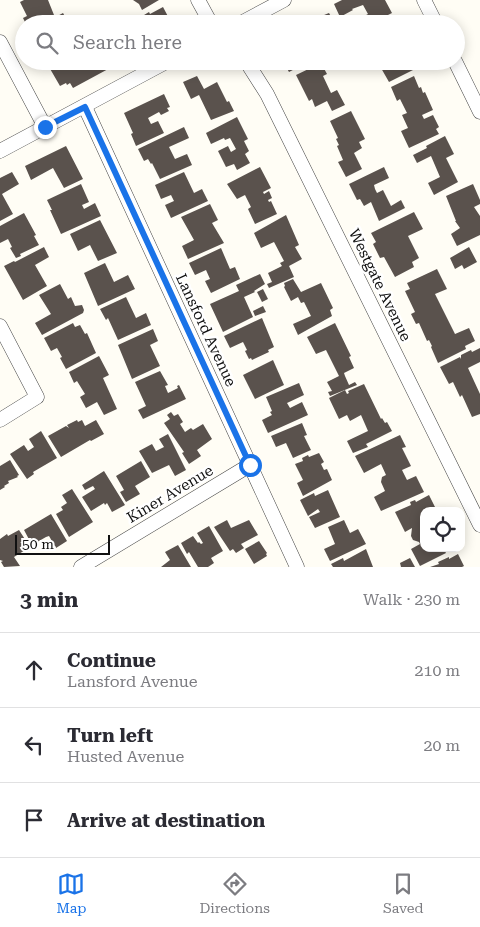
<!DOCTYPE html>
<meta charset="utf-8">
<style>
body{margin:0;font-family:"Roboto Serif",serif;background:#f7f7f7;color:#2b2b33}
.controls{position:absolute;right:15px;bottom:15px;display:grid;overflow:hidden;border-radius:10px;box-shadow:0 2px 12px #0003}
.controls button{width:45px;height:45px;display:grid;place-items:center;padding:0;border:0;border-bottom:1px solid #e1e1e2;background:#fff;color:#2b2b33;font:25px sans-serif}
.scale{position:absolute;left:15px;bottom:12px;width:95px;box-sizing:border-box;padding-left:5px;border:2px solid #111;border-top:0;font-size:14px;line-height:18px;white-space:nowrap;color:#111;-webkit-text-stroke:4px #fff;paint-order:stroke}
.stop{position:absolute;width:15px;height:15px;margin:-11px;border:4px solid #1a73e8;border-radius:50%;background:#fff}
.stop.end{background:#1a73e8;border-color:#fff;box-shadow:0 1px 5px #0008}
.list{margin:0;padding:0;list-style:none}
h2{display:flex;justify-content:space-between;align-items:center;height:65px;margin:0;padding:0 20px;font-size:21px}
h2 small{font-size:16px;font-weight:400;color:#7c7c81}
.list li{display:grid;grid-template-columns:32px 1fr auto;gap:15px;align-items:center;box-sizing:border-box;height:75px;padding:0 20px;border-top:1px solid #e1e1e2}
.list b{display:block;font-size:19px;white-space:nowrap}
.list p{margin:0;font-size:16px;white-space:nowrap;color:#7c7c81}
.list em{font-size:16px;font-style:normal;color:#7c7c81}
.icon{flex:none;width:28px;height:28px;fill:none;stroke:currentColor;stroke-width:2;stroke-linecap:round;stroke-linejoin:round}
.map{position:relative;flex:none;width:480px;height:567px;overflow:hidden}
.search{position:absolute;background:#fff;box-shadow:0 2px 12px #0003;left:15px;right:15px;top:15px;height:55px;display:flex;align-items:center;gap:12px;box-sizing:border-box;padding:0 18px;border-radius:28px;color:#7c7c81;font-size:19px}
.sheet{height:290px;background:#fff}
nav{display:flex;justify-content:space-around;align-items:center;box-sizing:border-box;height:70px;border-top:1px solid #e1e1e2;background:#fff;font-size:14px;color:#7c7c81}
nav a{display:grid;justify-items:center;gap:2px}
nav .on{color:#1a73e8}
.map>svg:first-child{display:block}
</style>
<div class="map">
<svg width="480" height="567" viewBox="0 0 480 567">
<rect width="100%" height="100%" fill="#fffdf5"/>
<g fill="#5a524d">
<polygon points="24,0 48,0 54,15 39,24 26,24 23,18 27,16 20,2"/>
<polygon points="133,0 159,0 142,10 139,4"/>
<polygon points="342,0 385,0 392,13 388,15 390,20 382,24 353,24 353,22 368,14 363,5 352,9 353,10 340,17 334,4"/>
<polygon points="163,7 172,24 142,24 139,18 149,12 150,14"/>
<polygon points="63,13 69,24 54,24 52,19"/>
<polygon points="329,13 334,22 331,24 293,24 304,18 307,22"/>
<polygon points="61,61 77,61 81,68 93,61 107,61 110,68 73,88 70,83 67,85 66,83 60,86 49,67"/>
<polygon points="283,61 310,61 289,72"/>
<polygon points="390,61 410,61 415,69 389,82 381,68 391,63"/>
<polygon points="321,63 327,74 323,76 331,93 337,90 345,105 332,111 327,101 315,107 312,99 309,101 296,75"/>
<polygon points="197,76 204,89 217,82 227,102 229,101 234,111 211,120 199,95 191,99 183,82"/>
<polygon points="414,76 419,88 421,87 423,93 425,92 433,110 422,115 424,119 433,115 439,127 436,129 439,134 409,148 401,131 408,128 402,115 407,113 400,99 397,101 391,87"/>
<polygon points="164,94 170,107 167,108 169,111 161,115 159,112 148,118 151,124 158,121 164,133 136,146 131,134 133,133 124,113"/>
<polygon points="351,111 365,139 359,142 362,148 354,153 362,169 346,177 338,162 343,160 337,146 339,145 336,139 338,138 330,121"/>
<polygon points="237,117 248,139 244,141 249,151 245,154 250,163 237,170 234,164 226,167 218,151 228,146 231,152 236,149 230,138 225,140 224,138 211,144 206,133"/>
<polygon points="184,127 189,138 169,147 175,159 187,154 192,165 160,179 152,163 151,164 148,159 144,161 138,149"/>
<polygon points="445,136 454,154 446,158 458,182 434,195 428,183 440,177 431,156 417,163 413,155 427,148 426,146"/>
<polygon points="66,146 83,179 64,188 53,168 31,180 25,166"/>
<polygon points="260,167 271,188 263,192 264,194 269,191 272,198 268,200 269,202 271,201 277,214 255,224 248,209 251,207 245,195 237,199 227,184"/>
<polygon points="384,167 389,178 374,185 375,189 377,193 383,190 391,206 401,200 405,208 379,221 371,202 364,206 360,199 357,200 349,184"/>
<polygon points="12,172 19,184 2,194 13,214 0,221 0,178"/>
<polygon points="184,172 194,193 202,189 208,201 171,218 165,205 174,201 171,195 161,199 155,185"/>
<polygon points="81,184 89,202 82,205 84,209 95,203 101,216 61,234 50,210 52,210 47,200"/>
<polygon points="473,184 480,200 480,204 474,207 480,216 480,235 457,246 451,234 460,228 455,221 456,221 446,196"/>
<polygon points="210,204 218,220 212,223 224,243 188,259 182,246 194,240 181,217"/>
<polygon points="414,212 423,229 408,236 419,258 412,262 414,267 395,277 384,257 380,258 373,244 376,242 371,233"/>
<polygon points="24,213 36,235 34,236 39,245 20,254 21,256 16,258 10,248 12,247 8,239 0,243 0,226"/>
<polygon points="286,215 299,245 295,247 302,259 289,266 294,277 269,288 267,284 272,282 268,273 282,266 280,263 284,261 274,242 261,248 254,233"/>
<polygon points="100,220 117,253 98,261 90,245 78,251 70,234"/>
<polygon points="44,247 49,257 35,265 47,286 23,300 4,266 14,261 15,262"/>
<polygon points="469,247 477,262 464,269 462,265 455,269 450,258"/>
<polygon points="221,248 230,269 235,267 240,279 211,293 205,281 210,279 206,270 195,275 189,263"/>
<polygon points="105,263 114,282 128,275 135,289 98,306 84,273"/>
<polygon points="437,269 447,289 435,294 455,334 469,328 475,341 465,346 466,349 438,363 431,347 432,346 429,340 427,341 419,323 416,324 411,314 415,312 405,291 410,289 407,283"/>
<polygon points="260,274 265,284 254,291 255,292 244,297 253,317 223,332 210,304 239,291 236,285"/>
<polygon points="293,279 301,292 321,283 333,308 330,310 332,316 298,335 293,324 311,316 304,302 301,303 298,297 291,301 284,287 285,286 284,283"/>
<polygon points="60,284 68,299 71,297 75,306 82,305 84,310 83,313 42,335 35,323 51,314 39,295"/>
<polygon points="263,289 268,299 262,302 257,292"/>
<polygon points="126,297 136,318 146,313 151,325 118,340 108,318 106,320 100,309"/>
<polygon points="263,306 266,312 255,316 253,311"/>
<polygon points="262,318 274,347 268,350 269,352 252,360 251,358 249,359 245,351 247,350 243,342 230,348 224,336"/>
<polygon points="73,323 75,327 80,325 85,334 87,333 96,353 66,369 60,358 62,357 57,348 51,351 44,338"/>
<polygon points="335,323 351,356 349,357 354,368 344,373 345,376 349,385 355,382 357,385 330,396 328,392 332,391 327,382 339,376 326,350 316,354 307,337"/>
<polygon points="153,329 158,341 150,345 160,366 132,379 118,345"/>
<polygon points="480,348 480,362 468,368 480,394 480,414 472,417 462,395 460,397 453,382 449,384 440,367 460,357 461,359 461,355 471,350 472,352"/>
<polygon points="99,356 109,375 103,378 117,409 104,415 97,402 86,408 80,397 85,394 77,381 74,383 69,372"/>
<polygon points="273,360 284,385 255,399 243,375"/>
<polygon points="160,371 168,385 165,386 168,393 178,388 177,386 179,385 186,399 143,419 138,410 146,406 135,382"/>
<polygon points="299,383 304,395 287,403 290,408 302,402 308,415 268,433 262,420 272,415 270,412 272,411 266,397"/>
<polygon points="364,384 381,419 382,418 385,423 387,422 392,431 366,444 368,447 353,453 347,441 368,431 361,415 350,421 347,415 339,419 329,398 345,390 347,394 349,393 348,391"/>
<polygon points="171,412 174,416 178,414 183,422 180,424 185,432 191,428 193,430 203,424 212,439 197,450 201,456 189,464 182,453 184,452 164,423 170,419 167,415"/>
<polygon points="77,420 78,422 82,420 85,426 96,420 104,434 91,441 90,440 61,457 48,436 66,426 69,428 67,425"/>
<polygon points="302,423 307,435 304,436 311,450 293,458 286,443 276,447 271,436"/>
<polygon points="41,431 57,458 33,472 34,474 27,479 10,454 24,445 28,451 34,447 29,439"/>
<polygon points="168,434 186,470 175,476 169,465 152,473 139,451 152,444 156,451 164,447 159,439"/>
<polygon points="400,435 406,447 402,448 411,466 402,470 407,480 416,476 424,492 381,511 374,497 385,491 381,482 382,477 386,475 381,464 364,473 355,456"/>
<polygon points="319,453 324,462 321,464 324,470 327,469 332,480 303,496 297,483 303,480 295,464 303,461 302,458 308,455 309,457"/>
<polygon points="10,460 19,475 17,476 18,477 8,481 9,483 4,486 5,487 0,490 0,466"/>
<polygon points="141,461 150,477 135,486 140,494 126,502 120,492 124,490 116,476"/>
<polygon points="104,471 125,505 112,512 107,503 105,505 104,503 91,511 82,497 95,489 93,486 85,490 82,485"/>
<polygon points="72,489 93,522 69,537 56,514 63,510 61,507 67,503 62,495"/>
<polygon points="328,490 340,517 315,528 309,517 320,512 318,509 308,516 300,500 314,493 315,496"/>
<polygon points="429,495 435,507 430,509 430,511 424,511 424,548 443,548 446,553 420,566 411,549 420,544 419,542 413,540 411,536 412,528 405,532 395,512 411,505 410,502 415,500 416,502"/>
<polygon points="51,514 67,541 56,548 49,536 46,537 32,545 24,530"/>
<polygon points="227,520 231,528 249,520 258,535 241,544 244,548 236,553 233,549 230,551 214,527"/>
<polygon points="344,520 350,533 358,529 366,544 330,561 324,549 335,544 328,527"/>
<polygon points="209,526 223,551 211,558 214,563 208,567 198,567 189,552 187,554 181,543 193,536 198,543 199,542 201,544 203,543 197,533"/>
<polygon points="19,530 30,547 14,557 20,566 4,567 1,562 3,561 0,560 0,539 7,534 8,536"/>
<polygon points="259,541 267,553 266,554 267,556 254,564 245,549"/>
<polygon points="178,545 191,567 161,567 170,560 165,552"/>
<polygon points="366,549 373,567 333,567 331,564 343,558 344,561"/>
<polygon points="458,554 464,566 462,567 430,567 439,564 438,562 449,557 449,559"/>
<polygon points="410,558 415,567 401,567 400,563"/>
</g>
<g fill="none" stroke-linecap="round" stroke-linejoin="round">
<defs>
<g id="minor">
<polyline points="198,0 209,20 213,24"/>
<polyline points="424,0 436,24"/>
<polyline points="239,24 284,0"/>
<polyline points="0,42 45,127"/>
<polyline points="246,61 267,94 480,525"/>
<polyline points="455,61 480,112"/>
<polyline points="85,107 297,567"/>
<polyline points="0,151 168,61"/>
<polyline points="0,326 37,397 0,420"/>
<polyline points="81,567 250,465"/>
</g>
</defs>
<use href="#minor" stroke="#444" stroke-width="15"/>
<use href="#minor" stroke="#fff" stroke-width="14"/>
</g>
<g fill="none" stroke-linecap="round" stroke-linejoin="round">
<polyline stroke="#1a73e8" stroke-width="6" points="45,127 85,107 250,465"/>
</g>
<g text-anchor="middle" stroke-width="5" stroke-linejoin="round" paint-order="stroke">
<g font-size="15" fill="#111" stroke="#fff">
<text transform="translate(380 285) rotate(64)" y="5">Westgate Avenue</text>
<text transform="translate(206 330) rotate(65)" y="5">Lansford Avenue</text>
<text transform="translate(170 494) rotate(-31)" y="5">Kiner Avenue</text>
</g>
</g>
</svg>
<div class="controls">
<button><svg class="icon" aria-label="locate" viewBox="0 0 24 24"><circle cx="12" cy="12" r="6"/><path d="M12 2v4M12 18v4M2 12h4M18 12h4"/></svg></button>
</div>
<div class="scale">50 m</div>
<div class="stop" style="left:250px;top:465px"></div>
<div class="stop end" style="left:45px;top:127px"></div>
<div class="search"><svg class="icon" aria-label="search" viewBox="0 0 24 24"><circle cx="10" cy="10" r="6"/><path d="M15 15l6 6"/></svg>Search here</div>
</div>
<section class="sheet">
<h2>3 min<small>Walk · 230 m</small></h2>
<ul class="list">
<li><svg class="icon" aria-label="ahead" viewBox="0 0 24 24"><path d="M12 20V5M6 11l6-6 6 6"/></svg><div><b>Continue</b><p>Lansford Avenue</p></div><em>210 m</em></li>
<li><svg class="icon" aria-label="left" viewBox="0 0 24 24"><path d="M17 20v-9H6M10 6l-5 5 5 5"/></svg><div><b>Turn left</b><p>Husted Avenue</p></div><em>20 m</em></li>
<li><svg class="icon" aria-label="arrive" viewBox="0 0 24 24"><path d="M6 21V4h12l-3 4 3 4H6"/></svg><div><b>Arrive at destination</b></div></li>
</ul>
</section>
<nav>
<a class="on"><svg class="icon" aria-label="map" viewBox="0 0 24 24"><path d="M3 6l6-2 6 2 6-2v14l-6 2-6-2-6 2zM9 4v14M15 6v14"/></svg>Map</a>
<a><svg class="icon" aria-label="directions" viewBox="0 0 24 24"><path d="M12 3l9 9-9 9-9-9zM9 14v-3h6M13 9l2 2-2 2"/></svg>Directions</a>
<a><svg class="icon" aria-label="saved" viewBox="0 0 24 24"><path d="M7 4h10v16l-5-4-5 4z"/></svg>Saved</a>
</nav>
